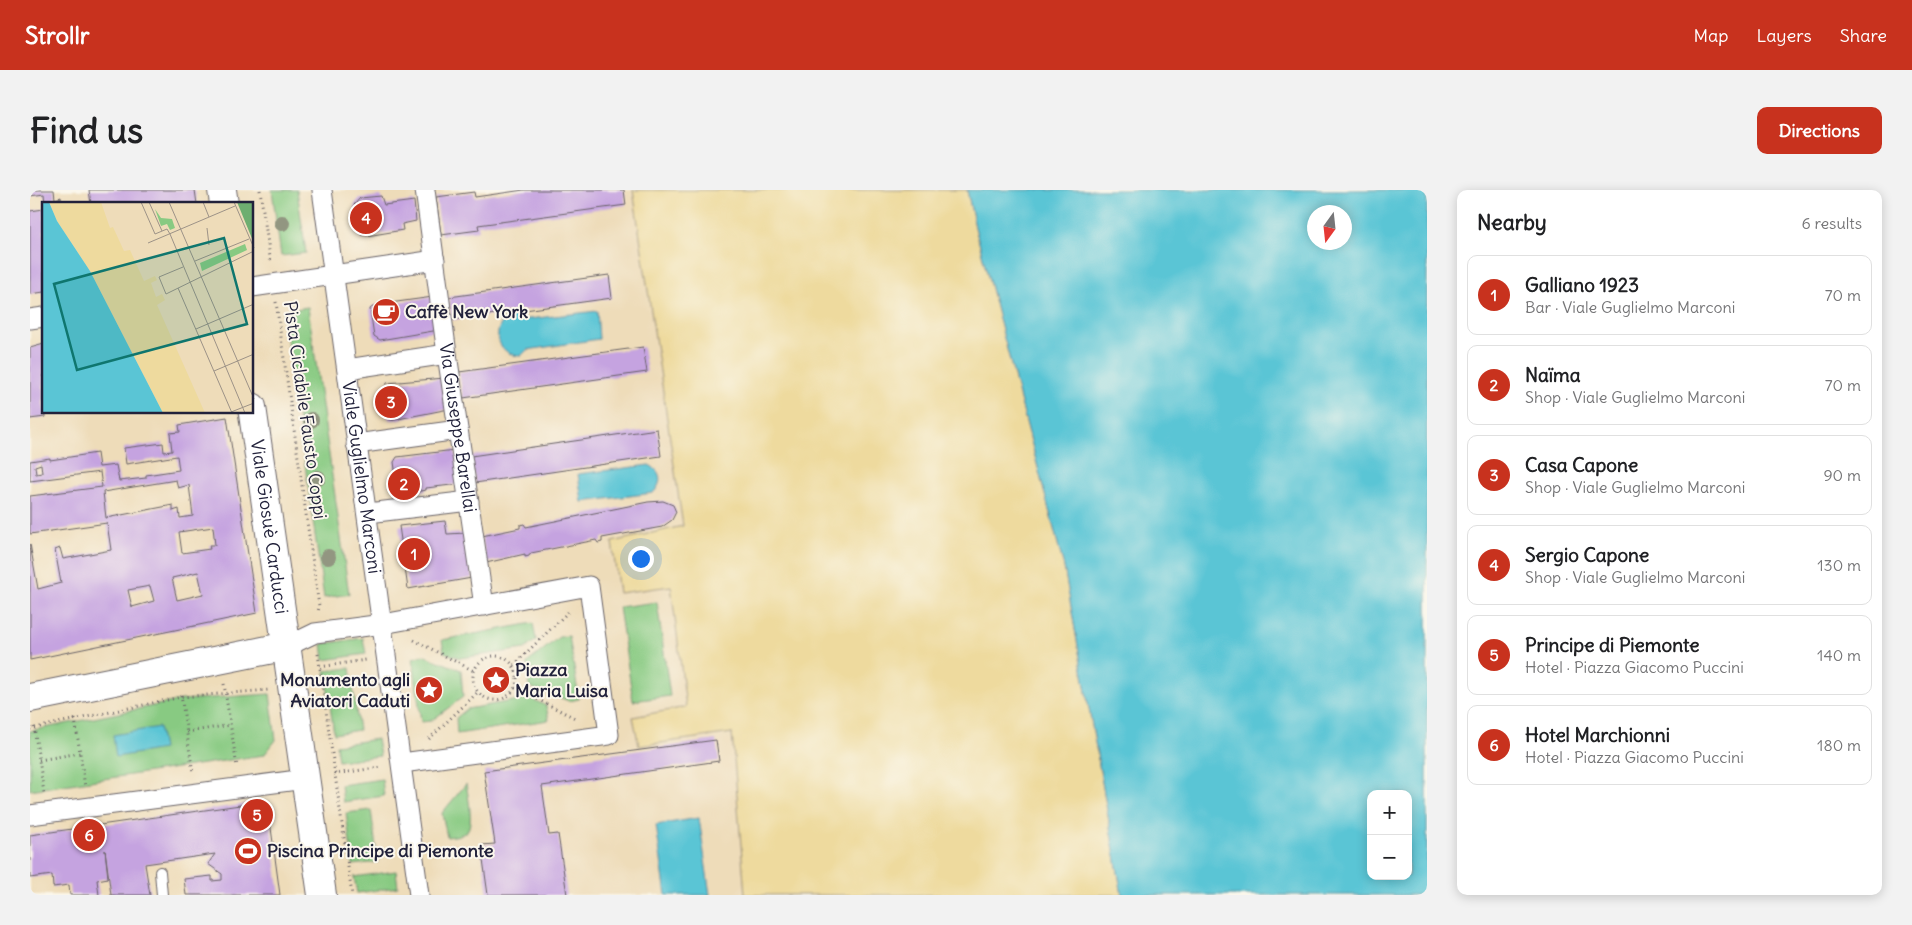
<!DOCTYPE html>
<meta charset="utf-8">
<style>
body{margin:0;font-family:Delius,sans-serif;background:#f2f2f2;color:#202124}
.controls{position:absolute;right:15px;bottom:15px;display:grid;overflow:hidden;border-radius:10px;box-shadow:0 2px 12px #0003}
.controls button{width:45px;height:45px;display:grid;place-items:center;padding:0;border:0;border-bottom:1px solid #e0e0e0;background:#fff;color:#202124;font:25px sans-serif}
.compass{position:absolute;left:1277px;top:15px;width:45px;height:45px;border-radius:50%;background:#fff;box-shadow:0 2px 12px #0003;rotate:195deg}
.you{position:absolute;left:610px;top:368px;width:18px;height:18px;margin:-12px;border:4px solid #fff;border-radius:50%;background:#1a73e8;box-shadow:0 0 0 8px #1a73e833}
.badge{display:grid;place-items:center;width:32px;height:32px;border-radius:50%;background:#c8321e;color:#fff;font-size:16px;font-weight:700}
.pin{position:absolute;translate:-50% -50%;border:2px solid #fff;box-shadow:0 1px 5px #0006}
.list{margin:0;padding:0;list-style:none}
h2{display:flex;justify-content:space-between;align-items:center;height:65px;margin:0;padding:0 20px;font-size:21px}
h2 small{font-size:16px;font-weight:400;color:#757577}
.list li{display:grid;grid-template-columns:32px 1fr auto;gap:15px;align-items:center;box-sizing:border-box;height:80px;margin:0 10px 10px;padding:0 10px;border:1px solid #e0e0e0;border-radius:10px}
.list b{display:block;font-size:19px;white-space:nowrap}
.list p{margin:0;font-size:16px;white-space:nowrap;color:#757577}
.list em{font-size:16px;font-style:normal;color:#757577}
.map{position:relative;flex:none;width:1397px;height:705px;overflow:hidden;border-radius:10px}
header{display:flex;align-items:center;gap:30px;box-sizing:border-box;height:70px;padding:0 25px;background:#c8321e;color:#fff}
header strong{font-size:24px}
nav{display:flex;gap:28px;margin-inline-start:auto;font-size:18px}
.intro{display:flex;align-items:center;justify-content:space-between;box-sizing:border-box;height:120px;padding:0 30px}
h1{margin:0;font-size:35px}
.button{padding:12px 22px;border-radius:10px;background:#c8321e;color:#fff;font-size:18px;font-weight:700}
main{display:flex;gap:30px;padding:0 30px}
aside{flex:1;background:#fff;border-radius:10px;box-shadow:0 2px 12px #0003}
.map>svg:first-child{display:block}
</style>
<header>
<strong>Strollr</strong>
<nav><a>Map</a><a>Layers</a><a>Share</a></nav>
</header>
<div class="intro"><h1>Find us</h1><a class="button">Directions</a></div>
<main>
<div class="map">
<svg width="1397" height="705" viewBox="0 0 1397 705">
<rect width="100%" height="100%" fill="#fbf7ec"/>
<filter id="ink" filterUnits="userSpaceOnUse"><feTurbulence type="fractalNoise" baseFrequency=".02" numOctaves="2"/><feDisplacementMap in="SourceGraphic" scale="10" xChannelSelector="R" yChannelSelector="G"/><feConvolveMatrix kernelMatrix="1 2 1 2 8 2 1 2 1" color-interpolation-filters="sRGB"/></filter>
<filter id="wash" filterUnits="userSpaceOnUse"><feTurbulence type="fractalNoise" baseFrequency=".0096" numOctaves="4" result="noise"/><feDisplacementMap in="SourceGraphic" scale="20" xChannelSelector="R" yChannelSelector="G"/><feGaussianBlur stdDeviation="1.12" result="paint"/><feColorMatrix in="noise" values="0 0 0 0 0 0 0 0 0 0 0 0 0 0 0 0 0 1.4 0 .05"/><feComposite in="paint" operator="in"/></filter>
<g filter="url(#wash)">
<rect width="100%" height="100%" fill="#eedcb9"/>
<g fill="#88ca82" stroke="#55765e">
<polygon points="242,0 267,0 276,63 251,66"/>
<polygon points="278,117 319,404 294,408 253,121"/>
<polygon points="627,412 640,506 603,511 589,417"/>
<polygon points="503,433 506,450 495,459 430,468 414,462 412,450"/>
<polygon points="539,446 549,509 539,511 499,497 497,473 529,447"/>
<polygon points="333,448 336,464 294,470 292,454"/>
<polygon points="393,465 431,480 433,507 401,531 391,532 383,468"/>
<polygon points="320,478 329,540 304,544 295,481"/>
<polygon points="240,504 246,550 234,565 0,600 0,541 152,510"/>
<polygon points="500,508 516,516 519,530 427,544 426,528 437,519"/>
<polygon points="347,549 350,566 308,571 306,555"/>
<polygon points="352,589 354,606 313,612 311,595"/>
<path d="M 436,594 C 438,605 444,633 437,641 C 432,646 423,646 417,647 L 412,623 Z"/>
<polygon points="341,620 348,672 323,675 316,623"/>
<polygon points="366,681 368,697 327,703 324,687"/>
</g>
<polygon fill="#eeda9e" stroke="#887e6c" points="603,0 937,0 945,37 1034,377 1092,705 715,705 702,543 609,556 603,527 656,517 641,396 589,403 582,352 653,336"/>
<g fill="#5ac5d5" stroke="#3e7488" fill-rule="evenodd">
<path d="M 937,0 L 1397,0 L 1397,705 L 1092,705 L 1034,377 L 945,37 ZM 1284,22 L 1314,22 L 1314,52 L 1284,52 ZM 1341,604 L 1378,604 L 1378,686 L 1341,686 Z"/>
<path d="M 567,121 L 569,149 L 497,160 L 491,166 C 469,166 460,141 476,129 C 479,127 485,126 488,125 L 491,130 Z"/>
<path d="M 619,275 C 632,281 633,293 623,303 L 552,312 L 548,284 Z"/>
<polygon points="129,537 133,559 86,567 83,545"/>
<polygon points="669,628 680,705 636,705 626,635"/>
</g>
<g id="blocks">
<g fill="#c5a3e0" fill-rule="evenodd">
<polygon points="0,0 24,0 25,9 31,7 32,14 15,14 14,4 0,6"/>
<polygon points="59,0 165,0 167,14 61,14"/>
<polygon points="494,0 594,0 596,15 448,35 449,40 411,45 406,7 444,2 445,7"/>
<polygon points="351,6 354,15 384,11 386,31 372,34 373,40 337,46 331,45 324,15 330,8"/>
<polygon points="14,19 14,102 0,104 0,21"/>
<polygon points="579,85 582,108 422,130 419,107"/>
<polygon points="403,107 409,140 350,150 344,146 340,119 345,115"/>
<polygon points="14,154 13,211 15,227 0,229 0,158"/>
<polygon points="613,157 617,182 433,208 429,182"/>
<polygon points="415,188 419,219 363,230 359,229 356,223 354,199 357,193"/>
<path d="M 197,227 L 227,423 L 0,470 L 0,354 L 8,399 L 31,393 L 25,360 L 30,358 L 33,369 L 81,360 L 77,333 L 0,344 L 0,306 L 72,297 L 70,282 L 0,291 L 0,271 L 20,268 L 20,270 L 67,263 L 69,277 L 86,275 L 89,291 L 116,288 L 116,285 L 149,280 L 147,266 L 96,274 L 94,258 L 133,253 L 134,262 L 142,261 L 140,243 L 150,242 L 149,235 ZM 11,274 L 12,283 L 6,284 L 5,276 ZM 146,290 L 148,298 L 159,295 L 163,326 L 150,328 L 149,319 L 143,321 L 143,315 L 76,328 L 73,302 ZM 183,337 L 185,355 L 179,355 L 180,359 L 152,363 L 149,342 ZM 168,382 L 173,404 L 147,410 L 142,388 ZM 120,396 L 124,411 L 102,417 L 98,400 Z"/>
<polygon points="627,239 631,266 445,293 441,266"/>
<polygon points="425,260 430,294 396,298 396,300 373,304 368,301 364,272 367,267"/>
<polygon points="633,311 643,315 646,322 642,330 632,337 572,348 572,352 568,353 566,350 501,363 499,366 495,367 495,364 456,373 452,346 490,338 490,335 494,334 496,337 618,312"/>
<polygon points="415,331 417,344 436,343 442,388 378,399 369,336"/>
<polygon points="686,550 689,571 512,596 519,645 528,644 537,705 458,705 451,655 465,654 454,581"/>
<polygon points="224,613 236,616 239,623 250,705 156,705 154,689 182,686 182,691 192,690 192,684 178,674 185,664 115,674 120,705 81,705 75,660 78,688 67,690 69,705 40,705 39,695 23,697 22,685 0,688 0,645"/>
</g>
</g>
</g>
<g filter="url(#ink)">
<use href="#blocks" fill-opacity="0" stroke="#696367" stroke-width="1"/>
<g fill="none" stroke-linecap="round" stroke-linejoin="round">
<defs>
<polyline id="lane" points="130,682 132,705"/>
<g id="street">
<path id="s1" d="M 292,0 L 389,705"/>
<path id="s2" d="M 395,0 L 417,164 L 454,416"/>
<polyline points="222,97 405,70"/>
<polyline points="0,129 14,127"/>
<polyline points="317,179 417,164"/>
<polyline points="326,254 428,240"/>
<polyline points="338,323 439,311"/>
<polyline points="258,456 285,443 353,434 559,396 579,545 372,573"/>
<polyline points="0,625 275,589"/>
</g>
<g id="secondary">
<polyline points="192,0 194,14"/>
<path id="s3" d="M 222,217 L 292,705"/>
<polyline points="0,508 258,456"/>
</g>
</defs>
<use href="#lane" stroke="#696367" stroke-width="12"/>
<use href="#street" stroke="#696367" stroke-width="21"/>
<use href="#secondary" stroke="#696367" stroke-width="30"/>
<g stroke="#696367" stroke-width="3" stroke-dasharray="1 4" stroke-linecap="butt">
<polyline points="230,0 241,74"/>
<polyline points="246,112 289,416 288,423"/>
<polyline points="384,450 444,481"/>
<polyline points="288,464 322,705"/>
<circle cx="465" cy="488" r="22"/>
<polyline points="484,475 538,422"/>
<polyline points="290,477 336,470"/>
<polyline points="194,494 207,577"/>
<polyline points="485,498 545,528"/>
<polyline points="151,505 163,583"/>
<polyline points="45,529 55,597"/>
<polyline points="4,537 14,603"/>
<polyline points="0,539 151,507 239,500"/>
<polyline points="157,542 201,535"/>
<polyline points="399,549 447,503"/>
<polyline points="9,570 50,563"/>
<polyline points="304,584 353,577"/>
</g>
<use href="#lane" stroke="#fff" stroke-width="10"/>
<use href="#street" stroke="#fff" stroke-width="19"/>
<use href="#secondary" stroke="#fff" stroke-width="28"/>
</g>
<g fill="#929681">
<circle cx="252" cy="33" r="8"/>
<circle cx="281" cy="230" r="8"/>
<circle cx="288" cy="288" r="8"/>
<circle cx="298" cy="367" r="8"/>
</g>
</g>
<defs>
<symbol id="cafe-disc" viewBox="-11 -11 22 22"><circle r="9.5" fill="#c8321e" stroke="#fbf7ec"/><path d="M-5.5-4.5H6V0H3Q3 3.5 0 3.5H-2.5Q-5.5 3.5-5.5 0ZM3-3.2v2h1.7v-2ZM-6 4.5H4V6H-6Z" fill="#fff"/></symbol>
<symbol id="sight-disc" viewBox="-11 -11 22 22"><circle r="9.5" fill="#c8321e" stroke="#fbf7ec"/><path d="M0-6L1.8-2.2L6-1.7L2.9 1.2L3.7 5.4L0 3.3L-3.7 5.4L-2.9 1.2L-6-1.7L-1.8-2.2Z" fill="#fff"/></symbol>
<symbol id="stadium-disc" viewBox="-11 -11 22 22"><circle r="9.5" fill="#c8321e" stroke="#fbf7ec"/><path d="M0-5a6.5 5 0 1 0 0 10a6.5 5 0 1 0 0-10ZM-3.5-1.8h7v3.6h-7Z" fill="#fff"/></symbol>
</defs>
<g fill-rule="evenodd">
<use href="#cafe-disc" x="340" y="106" width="32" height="32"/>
<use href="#sight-disc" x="450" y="474" width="32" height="32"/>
<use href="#sight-disc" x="383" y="484" width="32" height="32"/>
<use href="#stadium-disc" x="202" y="645" width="32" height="32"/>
</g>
<g text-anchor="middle" stroke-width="4" stroke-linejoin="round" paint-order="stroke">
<g font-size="18" font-weight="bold" fill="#22223b" stroke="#fbf7ec" text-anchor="start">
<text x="375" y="128">Caffè New York</text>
<text x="485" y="486">Piazza<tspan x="485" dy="21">Maria Luisa</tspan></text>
<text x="380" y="496" text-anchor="end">Monumento agli<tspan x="380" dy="21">Aviatori Caduti</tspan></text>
<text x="237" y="667">Piscina Principe di Piemonte</text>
</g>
<g font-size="18" fill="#22223b" stroke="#fbf7ec">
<text transform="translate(275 220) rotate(82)" y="6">Pista Ciclabile Fausto Coppi</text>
<text dy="6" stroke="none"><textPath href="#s2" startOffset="240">Via Giuseppe Barellai</textPath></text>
<text dy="6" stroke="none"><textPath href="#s1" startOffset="290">Viale Guglielmo Marconi</textPath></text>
<text dy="6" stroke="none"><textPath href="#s3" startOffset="121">Viale Giosuè Carducci</textPath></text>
</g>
</g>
<g transform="translate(12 12)">
<rect width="211" height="211" fill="#eedcb9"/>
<path d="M 113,7 L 119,16 L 130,17 L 133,26 L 128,28 L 125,22 L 119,24 ZM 203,42 L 205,48 L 160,69 L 158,61 Z" fill="#88ca82"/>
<path d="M 195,0 L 211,0 L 211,39 Z" fill="#6eae70"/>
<path d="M 7,0 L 59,0 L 68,26 L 71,25 L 82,49 L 88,48 L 102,79 L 113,74 L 115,78 L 109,81 L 114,95 L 120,92 L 123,98 L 115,103 L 163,211 L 121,211 L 48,69 L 15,19 Z" fill="#eeda9e"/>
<path d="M 0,0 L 7,0 L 15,19 L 48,69 L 121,211 L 0,211 Z" fill="#5ac5d5"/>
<path fill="none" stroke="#9c9287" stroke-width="1" d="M 99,0 L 113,32 L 125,27 L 128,32 L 203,211M 107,0 L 120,29M 127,0 L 212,197M 161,0 L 167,15M 192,0 L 212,46M 165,26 L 167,43M 106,41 L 193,4M 153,59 L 207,37M 141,65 L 117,75 L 124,92 L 212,49M 136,86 L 190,211M 154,127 L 212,102M 172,169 L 212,152M 189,210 L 212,201"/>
<path fill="#0f766e" fill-opacity="0.15" stroke="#0f766e" stroke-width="2.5" d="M 182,36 L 205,122 L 35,168 L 12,82 Z"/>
<rect width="211" height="211" fill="none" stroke="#22223b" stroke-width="2.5"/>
</g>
</svg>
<div class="controls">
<button>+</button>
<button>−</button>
</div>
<svg class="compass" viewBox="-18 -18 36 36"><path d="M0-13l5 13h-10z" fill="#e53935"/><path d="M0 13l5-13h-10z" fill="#757577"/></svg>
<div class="you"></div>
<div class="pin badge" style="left:384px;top:364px">1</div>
<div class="pin badge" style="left:374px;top:294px">2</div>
<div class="pin badge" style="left:361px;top:212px">3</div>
<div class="pin badge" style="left:336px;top:28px">4</div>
<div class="pin badge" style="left:227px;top:625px">5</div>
<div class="pin badge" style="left:59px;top:645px">6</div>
</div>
<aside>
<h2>Nearby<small>6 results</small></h2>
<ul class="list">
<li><span class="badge">1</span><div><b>Galliano 1923</b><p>Bar · Viale Guglielmo Marconi</p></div><em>70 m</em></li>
<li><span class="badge">2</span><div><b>Naïma</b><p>Shop · Viale Guglielmo Marconi</p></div><em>70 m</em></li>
<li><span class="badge">3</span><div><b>Casa Capone</b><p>Shop · Viale Guglielmo Marconi</p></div><em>90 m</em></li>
<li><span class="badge">4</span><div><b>Sergio Capone</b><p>Shop · Viale Guglielmo Marconi</p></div><em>130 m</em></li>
<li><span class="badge">5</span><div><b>Principe di Piemonte</b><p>Hotel · Piazza Giacomo Puccini</p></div><em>140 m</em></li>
<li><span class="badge">6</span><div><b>Hotel Marchionni</b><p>Hotel · Piazza Giacomo Puccini</p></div><em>180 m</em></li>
</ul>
</aside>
</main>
